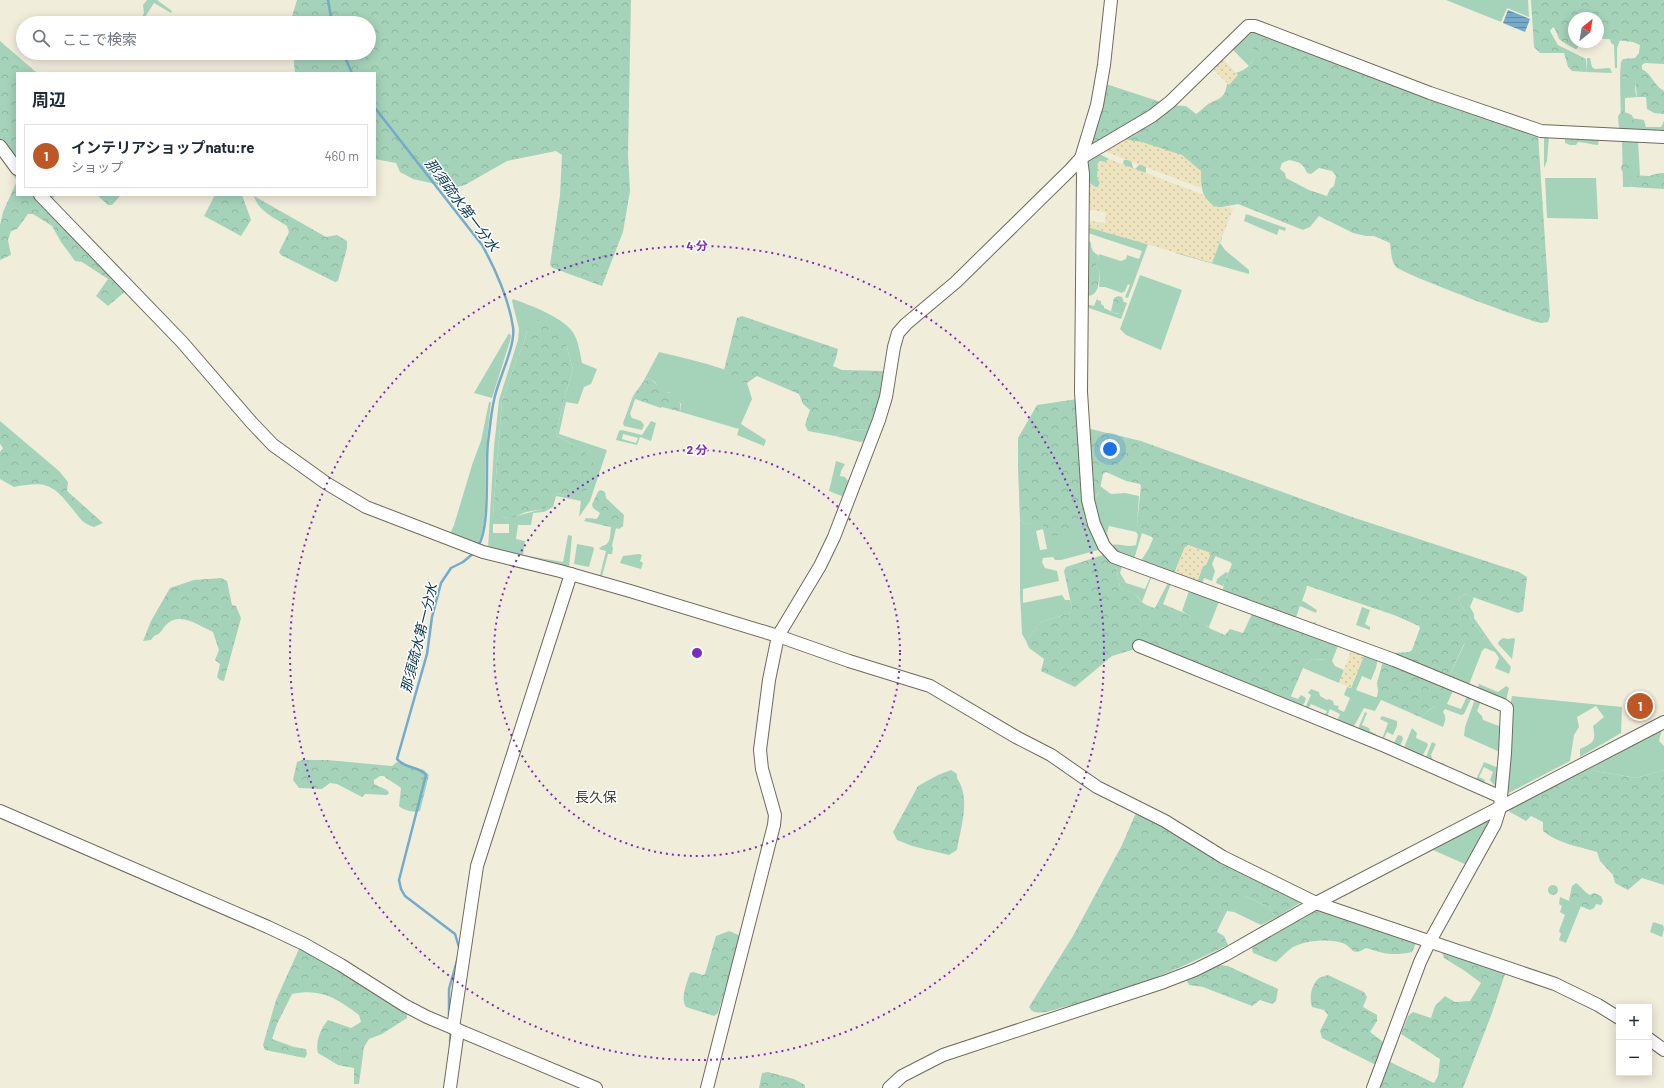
<!DOCTYPE html>
<html lang="ja">
<meta charset="utf-8">
<style>
body{margin:0;font-family:Barlow,"Noto Sans JP",sans-serif;background:#f2f2f3;color:#1f2937}
.controls{position:absolute;right:12px;bottom:12px;display:grid;overflow:hidden;border-radius:0px;box-shadow:0 2px 10px #0003}
.controls button{width:36px;height:36px;display:grid;place-items:center;padding:0;border:0;border-bottom:1px solid #e0e1e3;background:#fff;color:#1f2937;font:20px sans-serif}
.compass{position:absolute;left:1568px;top:12px;width:36px;height:36px;border-radius:50%;background:#fff;box-shadow:0 2px 10px #0003;rotate:31deg}
.you{position:absolute;left:1110px;top:449px;width:14px;height:14px;margin:-10px;border:3px solid #fff;border-radius:50%;background:#1a73e8;box-shadow:0 0 0 6px #1a73e833}
.badge{display:grid;place-items:center;width:26px;height:26px;border-radius:50%;background:#bd5826;color:#fff;font-size:13px;font-weight:700}
.pin{position:absolute;translate:-50% -50%;border:2px solid #fff;box-shadow:0 1px 4px #0006}
.list{margin:0;padding:0;list-style:none}
h2{display:flex;justify-content:space-between;align-items:center;height:52px;margin:0;padding:0 16px;font-size:17px}
h2 small{font-size:13px;font-weight:400;color:#747a83}
.list li{display:grid;grid-template-columns:26px 1fr auto;gap:12px;align-items:center;box-sizing:border-box;height:64px;margin:0 8px 8px;padding:0 8px;border:1px solid #e0e1e3;border-radius:0px}
.list b{display:block;font-size:15px;white-space:nowrap}
.list p{margin:0;font-size:13px;white-space:nowrap;color:#747a83}
.list em{font-size:13px;font-style:normal;color:#747a83}
.icon{flex:none;width:22px;height:22px;fill:none;stroke:currentColor;stroke-width:2;stroke-linecap:round;stroke-linejoin:round}
.map{position:relative;flex:none;width:1664px;height:1088px;overflow:hidden}
.search{position:absolute;background:#fff;box-shadow:0 2px 10px #0003;left:16px;top:16px;width:360px;height:44px;display:flex;align-items:center;gap:10px;box-sizing:border-box;padding:0 14px;border-radius:22px;color:#747a83;font-size:15px}
.panel{position:absolute;background:#fff;box-shadow:0 2px 10px #0003;left:16px;top:72px;width:360px;height:124px;border-radius:0px}
.map>svg:first-child{display:block}
</style>
<div class="map">
<svg width="1664" height="1088" viewBox="0 0 1664 1088">
<defs>
<pattern id="forest-crowns" width="20" height="18" patternUnits="userSpaceOnUse"><rect width="20" height="18" fill="#a5d3ba"/><path d="M2 6a3 3 0 1 1 6 0M12 15a3 3 0 1 1 6 0" fill="none" stroke="#8eb59f"/></pattern>
<pattern id="sand-dots" width="8" height="8" patternUnits="userSpaceOnUse"><rect width="8" height="8" fill="#ede3be"/><path d="M2 2h.1M6 6h.1" fill="none" stroke="#cbc2a3" stroke-width="1.8" stroke-linecap="round"/></pattern>
<pattern id="water-rules" width="6" height="5" patternUnits="userSpaceOnUse"><rect width="6" height="5" fill="#74abcb"/><path d="M0 2.5h6" fill="none" stroke="#5f8ba4"/></pattern>
</defs>
<rect width="100%" height="100%" fill="#f1eddb"/>
<g fill="#a5d3ba" fill-rule="evenodd">
<polygon points="147,0 157,0 172,11 171,13 154,3 141,23 139,23 144,13 143,5"/>
<polygon points="1446,0 1528,0 1529,17 1507,8 1501,22"/>
<polygon points="1250,31 1265,32 1254,58 1249,66 1231,48"/>
<polygon points="1610,39 1620,40 1617,48 1617,68 1615,68 1614,45 1611,43"/>
<polygon points="1587,58 1590,58 1592,67 1595,69 1610,68 1612,73 1585,72 1587,71"/>
<path d="M 1620,75 L 1624,78 L 1635,79 C 1636,85 1634,92 1637,97 L 1625,98 L 1625,117 L 1644,120 L 1646,127 L 1661,127 L 1664,121 L 1664,135 L 1621,132 Z"/>
<polygon points="1544,135 1549,137 1547,161 1544,168"/>
<polygon points="1638,141 1640,175 1630,183 1632,187 1623,187 1622,142"/>
<polygon points="1094,153 1101,155 1109,159 1105,162 1098,161 1100,183 1097,188 1085,180 1086,158"/>
<polygon points="1128,159 1131,160 1133,168 1135,169 1140,164 1146,166 1146,171 1144,175 1129,173 1123,163 1124,160"/>
<polygon points="1545,178 1596,178 1598,219 1547,218"/>
<polygon points="1246,214 1286,228 1285,231 1279,229 1277,235 1244,221"/>
<polygon points="1084,226 1148,244 1128,298 1125,297 1130,285 1128,284 1125,291 1122,293 1105,287 1099,287 1100,272 1096,267 1095,261 1098,258 1099,254 1121,261 1126,259 1127,255 1139,259 1142,251 1085,232"/>
<polygon points="1222,238 1220,243 1225,250 1249,270 1249,274 1175,253"/>
<polygon points="1140,275 1182,290 1161,350 1126,335 1120,329"/>
<polygon points="1098,296 1097,300 1101,301 1101,304 1104,306 1104,308 1117,314 1120,313 1124,302 1127,303 1121,319 1086,307 1086,304 1094,306"/>
<path d="M 513,299 C 530,305 568,319 575,336 C 579,344 580,354 582,363 L 597,369 L 591,384 L 584,387 L 578,404 L 566,402 L 559,434 L 607,450 L 590,501 L 579,517 L 581,501 L 556,496 L 553,507 L 544,512 L 533,513 L 531,525 L 518,525 L 516,539 L 525,541 L 523,555 L 563,562 L 568,535 L 572,536 L 569,568 L 488,549 L 494,447 L 499,400 L 518,340 L 519,329 L 512,301 ZM 528,327 L 567,347 L 573,370 L 564,399 L 556,435 L 575,446 L 572,497 L 558,493 L 553,496 L 543,509 C 528,512 506,522 493,515 L 502,401 L 517,358 L 523,346 ZM 493,524 L 509,524 L 509,533 L 493,533 Z"/>
<polygon points="509,333 511,336 510,341 492,398 474,393"/>
<path d="M 659,352 C 680,357 702,362 723,369 C 732,373 738,380 747,383 L 752,399 L 741,424 L 766,440 L 764,446 L 737,435 L 739,429 L 681,412 L 681,404 L 673,393 L 662,392 L 655,382 L 648,378 L 643,382 Z"/>
<polygon points="633,396 635,399 630,414 632,418 641,421 644,425 642,430 624,426 623,423"/>
<path d="M 489,402 L 491,402 C 489,420 487,437 486,455 C 484,479 489,526 477,546 L 449,536 L 454,525 L 473,462 L 481,441 Z"/>
<path d="M 651,421 L 656,423 L 651,441 L 640,437 L 637,445 L 616,440 L 619,431 L 622,430 L 642,435 ZM 623,434 L 638,438 L 636,443 L 622,439 Z"/>
<polygon points="854,429 869,430 865,441 860,442 835,436"/>
<polygon points="836,461 845,464 841,471 840,476 845,477 848,481 844,497 829,491"/>
<path d="M 1100,486 L 1111,494 L 1125,493 L 1139,496 L 1137,524 L 1139,531 L 1142,533 L 1134,559 L 1110,549 L 1112,545 C 1120,543 1128,548 1136,545 L 1138,535 L 1136,532 L 1109,526 L 1107,533 L 1109,539 L 1107,542 L 1092,503 L 1098,494 Z"/>
<path d="M 1020,520 L 1024,523 L 1090,528 L 1102,549 L 1061,560 L 1055,560 L 1053,557 L 1043,558 L 1042,562 L 1045,568 L 1057,571 L 1059,581 L 1023,589 L 1023,603 L 1062,595 L 1065,600 L 1070,600 L 1072,608 L 1070,613 L 1041,622 L 1026,641 L 1022,634 L 1020,593 ZM 1043,529 L 1047,549 L 1040,550 L 1036,531 Z"/>
<path d="M 611,527 L 616,528 L 612,546 L 613,548 L 612,554 L 608,554 L 601,580 L 594,577 L 594,574 L 600,575 L 606,551 L 599,549 L 602,546 C 611,545 610,535 611,527 Z"/>
<polygon points="577,544 593,547 594,549 589,567 574,564"/>
<polygon points="1211,553 1216,555 1212,564 1215,571 1212,581 1204,578 1201,587 1196,585 1203,566 1206,565"/>
<polygon points="639,554 642,555 640,561 643,563 641,569 620,563 623,556"/>
<path d="M 1115,561 L 1123,563 L 1120,573 L 1126,583 L 1145,589 L 1152,573 L 1153,573 L 1142,602 C 1136,594 1134,591 1124,591 L 1120,587 Z"/>
<polygon points="1226,572 1228,573 1223,586 1216,583 1217,579"/>
<polygon points="1169,581 1172,581 1163,604 1156,606"/>
<path d="M 1305,587 L 1307,587 L 1302,601 C 1308,603 1311,607 1317,610 L 1316,613 L 1300,606 L 1295,620 L 1312,626 L 1314,622 L 1316,622 L 1314,629 L 1290,621 Z"/>
<polygon points="1190,588 1220,599 1209,627 1182,611"/>
<polygon points="1464,594 1474,597 1470,607 1474,614 1474,618 1492,644 1511,667 1509,674 1495,668 1499,658 1495,652 1485,648 1482,651 1468,687 1448,678 1465,643 1486,639 1465,612 1458,599"/>
<polygon points="1362,607 1370,610 1365,624 1370,627 1370,630 1356,625"/>
<polygon points="1503,638 1508,639 1514,638 1515,639 1512,659 1498,644 1499,641"/>
<polygon points="1332,640 1339,643 1332,661 1335,666 1344,670 1339,683 1303,668 1312,659 1325,660"/>
<polygon points="1365,653 1378,657 1376,668 1371,680 1362,676 1356,690 1375,697 1377,697 1381,700 1375,711 1364,708 1352,730 1336,723 1340,714 1330,709 1326,719 1324,717 1327,711 1311,704 1308,709 1305,708 1311,695 1308,693 1311,689 1319,692 1320,696 1327,700 1329,699 1333,701 1334,705 1339,706 1338,709 1344,712 1350,698 1344,695 1347,687 1351,688"/>
<polygon points="1479,684 1498,692 1506,686 1509,688 1506,701 1477,690"/>
<path d="M 1451,688 L 1472,697 L 1464,714 L 1461,715 L 1445,709 L 1443,712 C 1447,718 1445,721 1443,727 L 1420,717 L 1435,706 ZM 1453,691 L 1467,696 L 1461,709 L 1447,704 Z"/>
<polygon points="1301,695 1306,698 1305,702 1301,707 1288,703 1290,696 1298,699"/>
<path d="M 1512,696 L 1622,707 L 1621,733 L 1580,757 L 1580,749 C 1594,742 1596,742 1593,726 L 1604,717 L 1596,706 L 1577,717 L 1579,727 L 1574,735 L 1570,761 L 1505,795 L 1509,710 Z"/>
<polygon points="1475,699 1481,701 1477,711 1482,716 1483,720 1499,726 1501,724 1502,753 1464,736 1465,727"/>
<polygon points="1365,712 1367,713 1362,725 1369,728 1370,731 1376,734 1374,738 1357,731"/>
<polygon points="1382,716 1397,721 1397,726 1393,735 1387,732 1383,740 1382,739 1388,723 1380,719"/>
<polygon points="1412,728 1417,733 1416,738 1427,743 1428,745 1422,757 1403,750"/>
<polygon points="1662,729 1659,741 1664,746 1664,770 1636,778 1584,769"/>
<polygon points="1398,735 1402,736 1403,739 1399,748 1393,745"/>
<polygon points="1432,742 1436,744 1431,755 1433,761 1438,763 1439,762 1445,764 1443,769 1427,762 1429,758 1426,757"/>
<polygon points="1484,762 1501,769 1499,791 1494,792 1495,786 1490,780 1493,772 1484,767 1479,777 1485,780 1483,785 1475,782"/>
<polygon points="1489,820 1493,823 1467,865 1433,850"/>
<polygon points="1243,896 1245,896 1269,907 1275,916 1279,916 1261,925 1234,912"/>
<polygon points="1560,897 1581,906 1566,943 1559,940 1561,934 1559,931 1565,915 1560,912 1562,906 1559,904"/>
<polygon points="1653,922 1663,925 1664,929 1662,937 1650,932"/>
</g>
<g fill="url(#forest-crowns)" fill-rule="evenodd">
<polygon points="297,0 631,0 628,155 630,191 623,232 602,286 553,268 550,265 560,195 562,155 556,151 507,161 465,185 453,188 413,179 400,172 396,163 375,159 375,73 295,73 293,53 369,53 369,23 290,23"/>
<path d="M 1531,0 L 1664,0 L 1664,64 L 1645,63 L 1642,65 L 1642,69 C 1652,74 1654,86 1664,91 L 1664,114 L 1654,113 L 1647,109 L 1646,97 L 1637,97 L 1635,80 L 1624,78 L 1620,75 L 1621,62 L 1623,59 L 1635,58 L 1639,53 L 1640,45 L 1633,42 L 1598,38 L 1598,18 L 1574,18 L 1574,42 L 1583,42 L 1576,49 C 1571,47 1564,43 1559,39 C 1557,35 1557,31 1553,27 L 1550,31 L 1558,45 L 1586,59 L 1587,71 L 1585,72 L 1572,71 L 1568,67 L 1564,53 L 1540,53 L 1534,47 Z"/>
<path d="M 1265,32 L 1538,134 L 1550,316 L 1548,322 C 1546,322 1544,323 1542,323 C 1532,323 1401,273 1396,267 C 1391,261 1391,251 1390,243 L 1374,236 L 1366,236 L 1353,233 L 1319,216 L 1310,227 L 1303,230 L 1238,204 L 1217,208 C 1201,198 1201,188 1201,171 L 1142,142 L 1090,151 L 1106,84 L 1170,105 L 1186,106 L 1196,114 C 1201,111 1204,107 1208,104 C 1215,100 1221,100 1225,92 C 1227,87 1227,81 1230,77 C 1234,72 1238,73 1243,70 C 1252,66 1256,56 1253,47 L 1255,41 ZM 1289,160 C 1299,162 1303,163 1307,173 L 1311,174 L 1319,168 L 1332,171 L 1336,176 L 1334,186 L 1330,189 L 1327,196 L 1309,190 L 1286,178 L 1285,173 L 1280,169 L 1282,163 Z"/>
<polygon points="0,41 37,73 17,73 17,181 0,155"/>
<polygon points="1622,111 1632,115 1635,125 1631,129 1623,130 1619,128 1618,116"/>
<path d="M 1565,135 L 1599,138 L 1598,145 C 1591,145 1585,142 1578,142 L 1576,145 L 1570,145 L 1565,143 Z"/>
<circle cx="1626" cy="168" r="5"/>
<path d="M 1662,173 L 1664,173 L 1664,189 L 1632,187 L 1630,183 C 1634,173 1641,176 1649,176 C 1653,175 1658,173 1662,173 Z"/>
<polygon points="17,181 17,195 56,195 51,200 128,289 108,306 96,296 108,279 82,262 75,261 61,242 52,226 33,214 28,214 17,229 11,231 8,240 11,255 0,260 0,225 3,212"/>
<polygon points="97,195 121,195 112,205 108,205"/>
<polygon points="215,195 242,195 251,220 241,236 204,216"/>
<path d="M 254,196 L 326,237 L 337,235 L 347,241 L 347,248 L 338,281 L 335,282 L 281,255 L 279,252 L 289,232 L 287,226 C 275,218 258,211 254,196 Z"/>
<path d="M 1085,241 L 1089,241 L 1091,243 C 1091,250 1093,252 1098,255 L 1098,258 L 1096,261 L 1096,267 L 1100,272 C 1098,283 1100,297 1085,296 Z"/>
<path d="M 1118,296 L 1122,297 L 1125,305 C 1122,313 1119,316 1111,311 L 1114,298 Z"/>
<path d="M 742,316 L 838,349 L 836,358 L 833,366 L 842,370 L 884,371 L 886,374 L 884,395 L 869,430 L 854,429 L 835,436 L 808,431 L 805,425 L 810,410 L 803,404 L 799,394 L 757,376 L 747,383 C 738,381 732,374 724,370 L 737,318 Z"/>
<path d="M 542,319 L 558,329 L 567,347 L 573,370 L 564,399 L 556,435 C 587,454 608,458 583,496 L 572,497 L 558,493 L 553,496 L 551,504 L 543,509 L 526,512 L 514,517 L 500,518 L 493,515 L 502,401 L 517,358 L 523,346 L 528,327 L 535,321 Z"/>
<path d="M 648,378 C 659,383 660,394 673,393 C 681,399 680,403 681,412 L 662,407 L 661,408 L 635,399 L 633,396 L 643,382 Z"/>
<polygon points="1077,399 1082,427 1141,441 1349,516 1519,572 1527,577 1523,611 1518,613 1464,594 1458,599 1465,612 1486,639 1486,644 1479,649 1465,643 1463,646 1448,678 1451,688 1446,699 1441,705 1435,706 1420,717 1379,699 1377,697 1378,691 1377,683 1383,661 1394,653 1409,652 1412,650 1420,628 1419,626 1394,615 1308,586 1305,587 1293,617 1222,595 1224,583 1232,564 1230,562 1188,545 1185,547 1173,576 1140,562 1148,550 1153,539 1152,537 1139,532 1137,524 1141,486 1140,484 1126,481 1106,472 1103,474 1100,489 1088,513 1090,528 1054,536 1048,534 1045,526 1024,523 1020,520 1018,468 1018,438 1037,405"/>
<path d="M 0,421 L 59,471 L 68,482 L 67,491 L 103,523 L 94,527 C 84,524 81,520 75,512 C 54,486 49,480 14,487 L 0,479 L 0,452 L 3,448 L 0,444 Z"/>
<polygon points="600,490 605,492 606,498 624,515 623,526 619,529 584,521 586,518 597,519 600,513 593,508 592,504 598,492"/>
<path d="M 1106,554 L 1115,561 L 1120,587 L 1124,591 C 1137,591 1134,594 1142,602 C 1145,605 1150,606 1154,608 L 1159,604 L 1163,604 L 1196,618 L 1211,629 L 1225,635 L 1230,629 L 1243,633 L 1253,612 L 1332,644 L 1327,660 L 1312,659 L 1303,668 L 1288,703 L 1135,649 L 1112,656 L 1075,687 L 1041,671 L 1044,659 L 1029,648 L 1026,641 L 1041,622 L 1070,613 L 1072,608 L 1064,571 L 1066,567 Z"/>
<path d="M 221,578 L 227,581 L 232,605 L 236,606 L 241,618 L 224,681 L 220,680 L 217,677 L 220,664 L 215,660 L 219,650 L 213,632 C 201,627 181,612 168,623 C 162,628 162,634 154,636 L 151,640 L 143,641 L 151,621 L 170,588 L 194,580 Z"/>
<path d="M 302,760 L 327,760 L 392,766 L 397,762 L 424,770 L 429,775 L 420,811 C 414,813 403,810 399,806 L 401,788 C 395,783 389,781 384,776 L 380,776 L 374,780 L 374,784 L 387,790 L 389,793 L 387,795 L 365,794 L 362,797 L 337,784 L 330,783 L 322,789 L 299,788 L 293,780 L 297,762 Z"/>
<path d="M 1584,769 L 1636,778 L 1664,770 L 1664,885 L 1642,878 L 1628,890 L 1615,883 L 1613,875 L 1600,861 L 1597,852 C 1578,846 1559,844 1543,831 L 1543,822 L 1531,816 L 1526,821 L 1510,812 L 1508,808 Z"/>
<path d="M 951,770 L 957,774 L 957,778 C 971,799 961,826 957,850 L 949,855 L 912,846 L 897,840 L 893,832 L 918,786 L 938,775 Z"/>
<path d="M 1140,810 L 1303,901 L 1279,916 L 1275,916 L 1269,907 L 1245,896 L 1234,912 L 1227,911 L 1218,929 L 1217,932 L 1224,936 L 1228,945 C 1175,971 1121,994 1064,1007 C 1053,1010 1042,1015 1032,1011 L 1029,1007 L 1073,936 L 1122,845 L 1135,815 Z"/>
<path d="M 1576,883 C 1582,887 1584,892 1590,895 L 1594,893 L 1601,896 L 1603,901 L 1601,905 L 1596,904 L 1594,908 L 1590,910 L 1570,902 L 1569,900 L 1572,886 Z"/>
<circle cx="1553" cy="890" r="5"/>
<path d="M 1325,905 L 1417,941 L 1412,952 C 1394,956 1384,954 1366,948 C 1353,956 1354,950 1345,944 C 1332,938 1308,940 1295,946 C 1289,949 1282,957 1276,962 L 1253,953 L 1252,947 L 1273,933 Z"/>
<path d="M 729,931 L 741,936 L 718,1013 L 714,1016 L 686,1007 C 680,998 687,983 690,973 L 693,972 L 703,975 L 705,974 L 716,936 Z"/>
<path d="M 303,948 L 407,1013 L 407,1018 L 382,1034 L 369,1039 L 364,1047 L 359,1084 L 354,1084 L 354,1068 L 338,1065 L 318,1053 C 315,1042 321,1028 328,1020 L 351,1028 L 361,1022 L 359,1015 C 336,998 321,988 292,994 L 277,1024 L 272,1039 L 294,1047 L 306,1049 L 307,1054 L 305,1058 L 265,1050 L 263,1045 L 276,1000 L 299,949 Z"/>
<polygon points="1441,949 1503,970 1505,974 1492,1013 1463,1088 1380,1088 1378,1087 1388,1061 1434,1083 1438,1076 1440,1059 1401,1034 1408,1016 1413,1012 1431,1018 1435,1006 1445,996 1455,1002 1470,1001 1481,983 1465,971 1444,958"/>
<polygon points="1219,965 1228,966 1278,989 1276,1001 1272,1004 1260,1000 1252,1006 1203,987 1189,985 1186,979 1188,975"/>
<path d="M 1328,975 L 1364,992 L 1367,997 L 1363,1007 L 1377,1015 L 1377,1021 L 1370,1032 L 1382,1041 L 1385,1045 L 1378,1064 L 1374,1064 L 1322,1038 L 1320,1031 L 1328,1015 L 1324,1010 L 1312,1007 C 1309,998 1311,986 1318,979 C 1320,977 1325,976 1328,975 Z"/>
<polygon points="768,1072 794,1079 805,1085 805,1088 759,1088 762,1073"/>
</g>
<g fill="url(#sand-dots)">
<polygon points="1221,57 1238,75 1229,85 1211,67"/>
<polygon points="1122,139 1142,142 1182,155 1201,171 1201,188 1101,150"/>
<path d="M 1109,159 L 1204,195 C 1210,207 1217,208 1230,207 L 1233,209 L 1212,263 L 1084,226 L 1085,220 L 1105,223 L 1106,212 L 1085,209 L 1085,180 L 1095,187 L 1098,187 L 1100,183 L 1097,178 L 1098,161 L 1105,162 Z"/>
<polygon points="1188,545 1211,553 1206,565 1203,566 1196,585 1173,576 1185,547"/>
<polygon points="1352,648 1365,653 1351,688 1339,683"/>
</g>
<polygon fill="url(#water-rules)" points="1508,10 1530,19 1525,32 1503,23"/>
<g fill="none" stroke-linecap="round" stroke-linejoin="round">
<g stroke="#74abcb" stroke-width="2.5">
<polyline points="328,0 332,23"/>
<polyline points="343,53 352,73"/>
<path d="M 375,108 L 482,245 C 495,268 509,300 513,327 C 516,346 498,379 494,400 C 491,413 490,428 488,442 C 485,467 491,527 478,546"/>
<path d="M 459,947 L 455,934 L 405,896 L 401,889 L 399,880 L 426,775 C 419,766 405,769 397,759 L 427,654 L 432,617 L 441,583 L 451,568 L 463,562 L 475,552"/>
<polyline points="449,1015 449,989 458,957"/>
<polyline points="450,1041 451,1030"/>
</g>
<defs>
<g id="minor">
<polyline points="0,146 17,169"/>
<polyline points="1081,158 1083,174 1081,392 1088,500 1094,524 1104,546 1114,557 1125,561 1394,660 1503,705 1507,708 1505,753 1500,808 1495,824 1430,941 1420,962 1373,1088"/>
<polyline points="1081,158 1152,116 1170,102 1248,26 1255,26 1430,93 1541,131 1664,137"/>
<polyline points="40,195 182,342 252,423 273,445 326,483 366,507 483,552 560,571 630,591 778,636 849,661 930,686 1016,737 1051,755 1097,787 1165,821 1223,857 1316,903 1555,984 1598,1005 1619,1018"/>
<polyline points="1139,646 1385,746 1501,797"/>
<polyline points="0,811 268,927 304,944 341,965 404,1005 427,1017 596,1088"/>
<polyline points="453,1028 477,866 571,574"/>
<polyline points="1649,1039 1664,1050"/>
<polyline points="450,1088 458,1030"/>
<polyline points="707,1088 774,825 775,815 762,769 760,750 769,680 778,636 820,566 834,537 879,420 886,397 894,347 898,333 906,324 956,282 1070,170 1081,158 1097,105 1104,65 1111,0"/>
<polyline points="889,1088 902,1076 943,1055 1164,982 1195,970 1225,955 1316,903 1664,722"/>
</g>
</defs>
<use href="#minor" stroke="#6e6b5b" stroke-width="14"/>
<use href="#minor" stroke="#fff" stroke-width="12"/>
</g>
<g fill="none" stroke="#7b2cbf" stroke-width="2" stroke-dasharray="2 4">
<circle cx="697" cy="653" r="203"/>
<circle cx="697" cy="653" r="407"/>
</g>
<g text-anchor="middle" stroke-width="3" stroke-linejoin="round" paint-order="stroke">
<g font-size="14" font-style="italic" fill="#06364c" stroke="#fff">
<text transform="translate(462 205) rotate(53)" y="5">那須疏水第一分水</text>
<text transform="translate(419 638) rotate(-76)" y="5">那須疏水第一分水</text>
</g>
<g font-size="14" fill="#403d2e" stroke="#fff">
<text x="596" y="802">長久保</text>
</g>
</g>
<circle cx="697" cy="653" r="6" fill="#7b2cbf" stroke="#fff" stroke-width="2"/>
<g font-size="12" text-anchor="middle" font-weight="bold" fill="#7b2cbf" stroke="#fff" stroke-width="3" stroke-linejoin="round" paint-order="stroke">
<text x="697" y="250">4 分</text>
<text x="697" y="454">2 分</text>
</g>
</svg>
<div class="controls">
<button>+</button>
<button>−</button>
</div>
<svg class="compass" viewBox="-18 -18 36 36"><path d="M0-13l5 13h-10z" fill="#e53935"/><path d="M0 13l5-13h-10z" fill="#747a83"/></svg>
<div class="you"></div>
<div class="pin badge" style="left:1640px;top:706px">1</div>
<div class="search"><svg class="icon" aria-label="search" viewBox="0 0 24 24"><circle cx="10" cy="10" r="6"/><path d="M15 15l6 6"/></svg>ここで検索</div>
<section class="panel">
<h2>周辺<small></small></h2>
<ul class="list">
<li><span class="badge">1</span><div><b>インテリアショップnatu:re</b><p>ショップ</p></div><em>460 m</em></li>
</ul>
</section>
</div>
